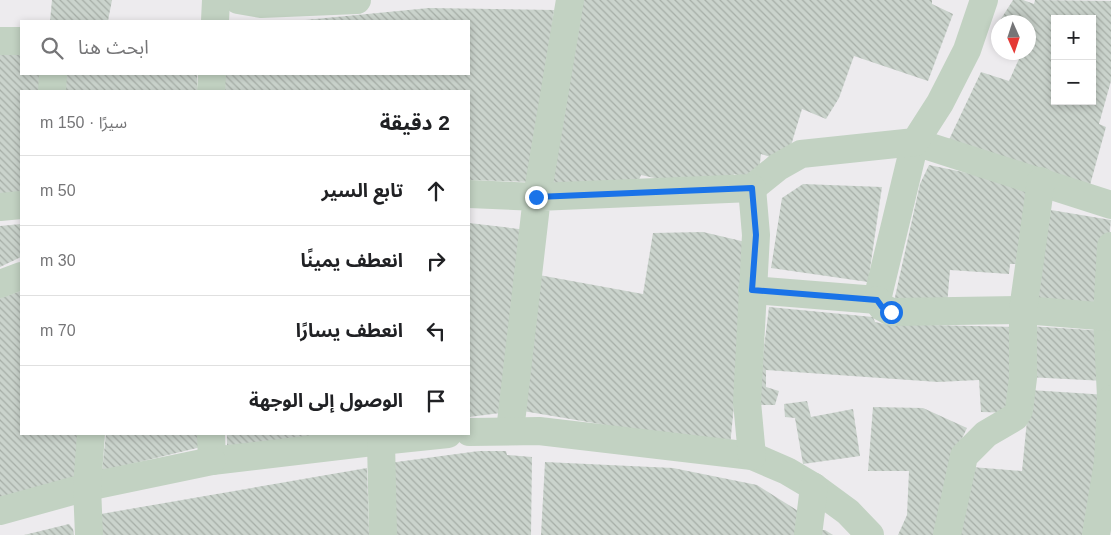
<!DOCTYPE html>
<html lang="ar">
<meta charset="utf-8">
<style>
body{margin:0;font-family:Arial,"Noto Sans Arabic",sans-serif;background:#f2f2f2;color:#202124;direction:rtl}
.controls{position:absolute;right:15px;top:15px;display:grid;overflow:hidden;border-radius:0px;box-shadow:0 2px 8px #0003}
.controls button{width:45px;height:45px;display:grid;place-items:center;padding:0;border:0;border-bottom:1px solid #e0e0e0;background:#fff;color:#202124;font:25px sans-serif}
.compass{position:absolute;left:991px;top:15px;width:45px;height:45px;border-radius:50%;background:#fff;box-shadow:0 2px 8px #0003;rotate:177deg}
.stop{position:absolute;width:15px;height:15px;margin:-11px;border:4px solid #1a73e8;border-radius:50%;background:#fff}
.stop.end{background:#1a73e8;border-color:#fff;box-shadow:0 1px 5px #0008}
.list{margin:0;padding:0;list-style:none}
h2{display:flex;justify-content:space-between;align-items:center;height:65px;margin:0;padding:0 20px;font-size:21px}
h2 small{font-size:16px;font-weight:400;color:#757577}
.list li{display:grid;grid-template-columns:32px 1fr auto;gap:15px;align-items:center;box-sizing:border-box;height:70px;padding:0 20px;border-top:1px solid #e0e0e0}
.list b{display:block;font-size:19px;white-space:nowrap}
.list em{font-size:16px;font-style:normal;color:#757577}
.icon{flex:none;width:28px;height:28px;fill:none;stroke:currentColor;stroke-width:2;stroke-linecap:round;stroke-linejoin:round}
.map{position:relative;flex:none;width:1111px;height:535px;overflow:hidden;direction:ltr}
.search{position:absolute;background:#fff;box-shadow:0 2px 8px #0003;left:20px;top:20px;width:450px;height:55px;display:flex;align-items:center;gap:12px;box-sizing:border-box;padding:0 18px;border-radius:0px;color:#757577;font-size:19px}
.panel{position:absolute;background:#fff;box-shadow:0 2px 8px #0003;left:20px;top:90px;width:450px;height:345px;border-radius:0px;direction:rtl}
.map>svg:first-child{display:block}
</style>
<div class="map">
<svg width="1111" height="535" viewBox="0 0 1111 535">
<defs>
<pattern id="building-back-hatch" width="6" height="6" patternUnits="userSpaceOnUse" patternTransform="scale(1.25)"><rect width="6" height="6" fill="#cad3cc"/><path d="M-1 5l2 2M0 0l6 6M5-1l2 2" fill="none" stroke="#a6aea7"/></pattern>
</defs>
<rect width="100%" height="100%" fill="#edebee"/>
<g fill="url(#building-back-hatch)" fill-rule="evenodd">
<polygon points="52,0 112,0 108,21 50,21"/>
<polygon points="577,0 932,0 932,4 953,14 928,81 854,56 839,98 826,119 802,109 786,162 761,154 758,180 734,174 731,182 677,183 641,175 638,182 552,185"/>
<path d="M 1013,0 L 1023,0 L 1034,4 L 1035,0 L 1111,1 L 1111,81 L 1099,124 L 1106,127 L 1090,185 L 946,146 L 981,72 L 1009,81 L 1022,52 L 1028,52 L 1028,22 L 999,22 ZM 1055,19 L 1092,19 L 1092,101 L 1055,101 Z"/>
<polygon points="429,8 554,10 532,182 469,180 469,91 221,91 222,74 469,74 469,21 295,21"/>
<polygon points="0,51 21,53 21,74 51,74 50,91 21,91 21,202 0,204"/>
<polygon points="62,74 197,74 197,91 61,91"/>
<polygon points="929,165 1030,186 1019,264 1010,264 1009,274 950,270 947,305 893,306 920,184"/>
<polygon points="803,184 882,187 868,282 771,268 782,198"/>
<polygon points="1051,210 1111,220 1101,306 1032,309"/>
<polygon points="469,223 528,230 508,412 469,417"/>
<polygon points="21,224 21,257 0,267 0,226"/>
<polygon points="703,232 750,243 730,446 523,411 539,275 643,294 653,233"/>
<polygon points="21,291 21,434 78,434 75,478 0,498 0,298"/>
<polygon points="769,307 873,317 875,322 884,324 1017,327 1017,413 981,412 979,380 938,382 766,370 766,387 779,391 775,405 757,405"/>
<polygon points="1028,326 1106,331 1105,381 1027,377"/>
<polygon points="1030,390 1108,395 1091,535 958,535 972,467 1022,471"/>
<polygon points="807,401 811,417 853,409 860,456 803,464 795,418 785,417 784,404"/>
<polygon points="873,407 923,408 967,428 955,453 942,535 898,535 907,515 909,471 868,471"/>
<polygon points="106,434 200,434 201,447 102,471"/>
<polygon points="227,434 349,434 227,452"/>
<polygon points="479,451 506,451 507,455 532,457 531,535 392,535 389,463"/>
<polygon points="545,462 673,468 757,485 803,514 802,535 541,535"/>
<polygon points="367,468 369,535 96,535 95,515"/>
<polygon points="69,524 73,529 74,535 24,535"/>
<polygon points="815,530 825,530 833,535 814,535"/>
</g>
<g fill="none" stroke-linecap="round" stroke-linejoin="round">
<g stroke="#c2d2c2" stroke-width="28">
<polyline points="238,0 261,4 357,0"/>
<polyline points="215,21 216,0"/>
<polyline points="0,41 21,41"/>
<polyline points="52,91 53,74"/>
<polyline points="211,91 212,74"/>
<polyline points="469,194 537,197 570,0"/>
<polyline points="0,207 21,205"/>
<polyline points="1111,246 1107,316 1111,397"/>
<polyline points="0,284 21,276"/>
<polyline points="752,290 877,300 915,142 1111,205"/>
<polyline points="877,300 882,307 891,312 1023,310 1111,317"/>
<polyline points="510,431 537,197 752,188 778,167 801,154 915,142 940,103 967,50 984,0"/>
<polyline points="469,432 539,431 752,456 787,471 814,487 848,512 870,535"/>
<polyline points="211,434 212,461 381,441 380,434"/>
<polyline points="752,456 747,402 756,235 752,188"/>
<polyline points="0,511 87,487 212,461"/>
<polyline points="89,535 87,487 91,434"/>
<polyline points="383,535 381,441 448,434"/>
<polyline points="808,535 814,487"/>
<polyline points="947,535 964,456 986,434 1015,417 1019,410 1023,378 1023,310 1041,181"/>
<polyline points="1096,535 1108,462 1111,399"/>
</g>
</g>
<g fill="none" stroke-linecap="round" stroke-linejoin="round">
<polyline stroke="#1a73e8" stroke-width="6" points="536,197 752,188 756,235 752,290 877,300 882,307 891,312"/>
</g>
</svg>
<div class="controls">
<button>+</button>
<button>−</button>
</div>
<svg class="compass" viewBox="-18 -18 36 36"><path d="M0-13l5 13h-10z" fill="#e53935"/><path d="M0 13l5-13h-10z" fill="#757577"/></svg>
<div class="stop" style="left:891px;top:312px"></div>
<div class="stop end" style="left:536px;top:197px"></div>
<div class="search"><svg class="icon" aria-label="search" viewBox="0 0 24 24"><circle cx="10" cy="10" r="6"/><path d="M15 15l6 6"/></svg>ابحث هنا</div>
<section class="panel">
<h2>2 دقيقة<small>سيرًا · 150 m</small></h2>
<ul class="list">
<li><svg class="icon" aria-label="ahead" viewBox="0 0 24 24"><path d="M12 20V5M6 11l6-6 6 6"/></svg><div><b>تابع السير</b></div><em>50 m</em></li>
<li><svg class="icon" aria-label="right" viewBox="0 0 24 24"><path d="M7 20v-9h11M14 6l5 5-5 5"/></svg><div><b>انعطف يمينًا</b></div><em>30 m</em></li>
<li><svg class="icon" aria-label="left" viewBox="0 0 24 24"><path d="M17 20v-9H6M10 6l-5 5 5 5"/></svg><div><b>انعطف يسارًا</b></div><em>70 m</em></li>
<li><svg class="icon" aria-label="arrive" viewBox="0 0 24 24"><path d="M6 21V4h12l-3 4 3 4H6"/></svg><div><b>الوصول إلى الوجهة</b></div></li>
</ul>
</section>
</div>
